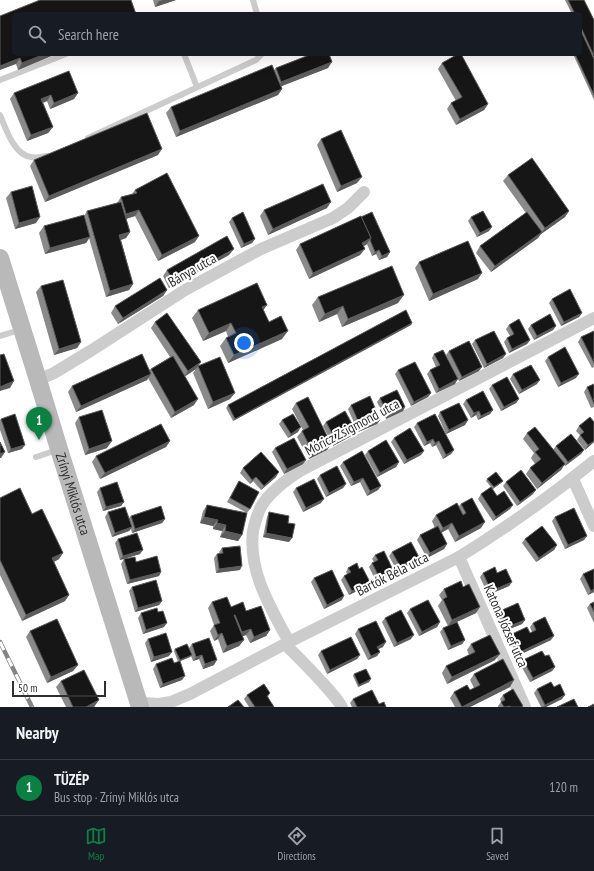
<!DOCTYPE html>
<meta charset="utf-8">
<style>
body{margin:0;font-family:"PT Sans Narrow",sans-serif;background:#20242c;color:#f1f3f6}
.scale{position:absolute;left:12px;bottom:10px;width:94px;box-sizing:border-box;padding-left:4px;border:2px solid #2f2f2f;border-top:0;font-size:11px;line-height:14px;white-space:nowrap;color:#2f2f2f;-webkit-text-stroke:3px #fff;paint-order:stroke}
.you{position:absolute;left:244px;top:343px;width:14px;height:14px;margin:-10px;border:3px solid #fff;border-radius:50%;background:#1a73e8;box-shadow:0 0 0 6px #1a73e833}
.badge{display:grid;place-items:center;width:26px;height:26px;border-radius:50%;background:#0b8043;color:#fff;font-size:13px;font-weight:700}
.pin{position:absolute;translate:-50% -33px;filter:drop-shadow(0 1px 2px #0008)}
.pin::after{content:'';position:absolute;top:21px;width:14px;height:12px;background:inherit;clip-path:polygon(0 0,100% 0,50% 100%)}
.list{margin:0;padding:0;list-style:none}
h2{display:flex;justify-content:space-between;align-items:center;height:52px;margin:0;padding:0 16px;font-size:17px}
h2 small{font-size:13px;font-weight:400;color:#9ea1a6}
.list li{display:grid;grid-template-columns:26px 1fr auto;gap:12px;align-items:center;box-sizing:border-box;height:56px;padding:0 16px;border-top:1px solid #363941}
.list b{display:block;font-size:15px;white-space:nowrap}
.list p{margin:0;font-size:13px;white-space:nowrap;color:#9ea1a6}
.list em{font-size:13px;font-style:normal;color:#9ea1a6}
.icon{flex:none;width:22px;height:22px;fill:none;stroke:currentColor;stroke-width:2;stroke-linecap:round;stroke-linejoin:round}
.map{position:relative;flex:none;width:594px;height:707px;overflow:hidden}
.search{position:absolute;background:#171b24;box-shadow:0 4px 16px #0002;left:12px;right:12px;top:12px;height:44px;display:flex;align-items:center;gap:10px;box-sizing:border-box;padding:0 14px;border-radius:6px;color:#9ea1a6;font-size:15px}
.sheet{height:108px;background:#171b24}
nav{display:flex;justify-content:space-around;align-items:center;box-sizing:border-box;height:56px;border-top:1px solid #363941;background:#171b24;font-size:11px;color:#9ea1a6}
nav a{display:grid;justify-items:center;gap:2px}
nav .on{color:#0b8043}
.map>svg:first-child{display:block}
</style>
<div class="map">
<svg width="594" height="707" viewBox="0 0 594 707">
<rect width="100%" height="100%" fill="#fff"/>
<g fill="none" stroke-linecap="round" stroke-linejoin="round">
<g stroke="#ccc" stroke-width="6">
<polyline points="253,0 257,14"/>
<polyline points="184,54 197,87"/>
<polyline points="0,80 66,54"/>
<path d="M 0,115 C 6,129 14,155 31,157 C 36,158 42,157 47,156"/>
<polyline points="88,138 256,60 262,54"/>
<polyline points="0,336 20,330"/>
<polyline points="36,457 57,450"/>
</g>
<g stroke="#ccc" stroke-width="12">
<polyline points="38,380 54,373 92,350 185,290 261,249 333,218 348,208 364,192"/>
<polyline points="573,479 594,526"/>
<polyline points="459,557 525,707"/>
<path d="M 289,642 C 271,608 248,572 253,531 C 255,522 257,514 262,505 C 271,491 286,480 300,471 L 594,318"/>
<path d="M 285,644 C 297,656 309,668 320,680 C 328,689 336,697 342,707"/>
<path d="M 138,701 L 143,703 L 159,704 L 171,702 L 190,694 L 285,644 L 459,557 C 506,528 551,496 594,461"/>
</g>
<path stroke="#b9b9b9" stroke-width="18" id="s1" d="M 0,258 L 38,380 L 59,449 L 140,707"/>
<defs>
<polyline id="rail" points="0,642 32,707"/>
</defs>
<use href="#rail" stroke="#848484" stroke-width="4.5"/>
<use href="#rail" stroke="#fff" stroke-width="3" stroke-dasharray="9" stroke-linecap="butt"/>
</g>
<g fill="#8a8a8a">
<polygon points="153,0 176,0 155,7"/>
<polygon points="565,0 584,0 594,20 594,100 573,54 580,54 580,14 572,14"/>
<polygon points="14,54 56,54 18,70 16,64"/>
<polygon points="308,54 329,54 328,68 281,86 282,89 278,95 176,137 166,113 171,107 274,70 276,68 309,55"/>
<polygon points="442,63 488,104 484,110 456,125 447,109 451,103 456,101 438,69"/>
<polygon points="14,93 78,93 74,99 50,109 47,101 43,103 53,127 48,133 27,141 10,99"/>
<polygon points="321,139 357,183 337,192 317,145"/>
<polygon points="158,155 45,202 30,166 34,160"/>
<polygon points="508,175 569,211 565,217 541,234 538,238 491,272 476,253 480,246 526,213 503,181"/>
<polygon points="135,190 195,242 158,261 135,216 126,219 130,232 126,238 121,240 133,284 129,290 106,297 89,238 86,243 45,254 39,233 44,226 84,216 87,211 117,203 121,197 132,194"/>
<polygon points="11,192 36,223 15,229 6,198"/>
<polygon points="327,208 268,235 260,216 264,210"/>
<polygon points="361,216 390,252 387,257 379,260 376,254 372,256 367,244 363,246 360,255 309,279 296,250 300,244"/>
<polygon points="471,217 489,231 477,237 468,221"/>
<polygon points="232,218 255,239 252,243 241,248 229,222"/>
<polygon points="229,255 169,288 163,276 167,270"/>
<polygon points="419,262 478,279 429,301 415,268"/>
<polygon points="41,286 81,342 77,348 54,355 36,292"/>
<polygon points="167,290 163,296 118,324 111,313 115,306"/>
<polygon points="318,297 398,303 342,327 337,314 319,322 312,305"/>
<polygon points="552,299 582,313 579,317 561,326 549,303"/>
<polygon points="267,305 263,310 269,322 282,339 228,363 220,346 226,338 228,337 226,331 203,341 192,318 198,310"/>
<polygon points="155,322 201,362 198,366 230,399 208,409 193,373 196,369 185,376 194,405 171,418 148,378 147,380 76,412 68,392 72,386 149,370 151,369 170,357 151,328"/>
<polygon points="412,323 411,325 233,421 226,408 228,405"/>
<polygon points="509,325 530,340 527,344 509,353 504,342 507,338 510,336 506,329"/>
<polygon points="531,325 556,326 553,330 534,340 528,329"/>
<polygon points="594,331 594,367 592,368 578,342 581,337"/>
<polygon points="475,340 506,354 503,358 484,368 472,344"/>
<polygon points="449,351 479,371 459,381 446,355"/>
<polygon points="434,354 455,384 436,393 427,374 430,370 436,367 432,358"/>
<polygon points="548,357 576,378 558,387 545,361"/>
<polygon points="398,370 431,393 428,397 411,406 395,374"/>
<polygon points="513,374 537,384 519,394 510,379"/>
<polygon points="594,384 594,407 591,408 584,392 587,387"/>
<polygon points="492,385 519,399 516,403 501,411 489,389"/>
<polygon points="380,398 405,407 403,411 386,419 377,402"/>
<polygon points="466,400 493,410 490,414 478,420 476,415 471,418 463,404"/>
<polygon points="296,403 331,444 327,450 309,459 297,437 302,431 303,430 292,409"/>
<polygon points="351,405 380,420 377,424 358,432 348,409"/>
<polygon points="440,412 468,420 465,425 446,434 438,416"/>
<polygon points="79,417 107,448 85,455 75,423"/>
<polygon points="1,419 22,449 8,453 0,430 0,420"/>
<polygon points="282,420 298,432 288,438 279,424"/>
<polygon points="326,422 353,435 333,446 323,426"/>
<polygon points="594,422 594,442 585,450 577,440 580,435 576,431 579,426"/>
<polygon points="417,423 454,450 451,454 443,459 436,445 432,447 430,443 424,446 414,427"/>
<polygon points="527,433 553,450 556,446 584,450 581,454 565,466 564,465 561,470 537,489 526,474 530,468 535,464 531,458 534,453 523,439"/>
<polygon points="394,438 421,455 404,464 391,442"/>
<polygon points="170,441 166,447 100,479 92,462 96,456"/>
<polygon points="275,448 303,464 284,474 272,452"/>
<polygon points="368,451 399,462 396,467 377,477 365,455"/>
<polygon points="343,462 381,486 378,490 367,496 360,482 351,486 340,466"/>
<polygon points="243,468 276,477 261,490 253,481 250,484 240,473"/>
<polygon points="320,475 346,484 343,488 326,497 317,479"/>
<polygon points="487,479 503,481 501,483 493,489 497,496 513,505 510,509 493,521 478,499 481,494 491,487 486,481"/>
<polygon points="239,481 250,509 247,513 227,502"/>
<polygon points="506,482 533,494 517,506 503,486"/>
<polygon points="100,488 124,502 121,506 103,511 97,492"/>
<polygon points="296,488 321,503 303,512 293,492"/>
<polygon points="0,498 32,514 59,559 54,562 69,595 65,601 22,621 0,575"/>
<polygon points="461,504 481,528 455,542 448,529 441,533 447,544 444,549 427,558 417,540 420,535 435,528 432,521 436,515 459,506"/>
<polygon points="207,505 242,535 238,541 220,537 222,531 213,529 213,526 200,523 203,511"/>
<polygon points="108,512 129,518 131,516 165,519 162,523 132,533 131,529 129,531 112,537 105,517"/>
<polygon points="269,512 288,523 289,542 263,537 267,517"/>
<polygon points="555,517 584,540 565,549 552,521"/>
<polygon points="118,539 140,554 120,560 115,543"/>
<polygon points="525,539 557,545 554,550 536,562 522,543"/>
<polygon points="222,548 240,570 216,573 214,558 217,554 220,554 219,552"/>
<polygon points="392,552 419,557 416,561 397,571 389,556"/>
<polygon points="375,555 393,570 390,574 376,581 369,567 372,563 374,562 372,559"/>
<polygon points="124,559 136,562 161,572 159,576 127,584 121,564"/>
<polygon points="348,568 359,569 367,586 349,595 341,580 344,576 347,574 346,572"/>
<polygon points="483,573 497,573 512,582 509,586 488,595 480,577"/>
<polygon points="583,574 594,592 588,595 580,579"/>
<polygon points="314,578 342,600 324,609 311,582"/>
<polygon points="132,587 162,601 159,605 135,612 129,591"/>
<polygon points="444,589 476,613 448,626 438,606 442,600 439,595"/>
<polygon points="212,602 246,611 270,630 266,636 250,643 246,635 242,636 244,640 239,646 223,653 218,639 214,641 210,631 214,625 208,608"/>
<polygon points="594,602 594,623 587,608 590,604"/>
<polygon points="410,609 440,622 437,627 419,636 407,613"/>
<polygon points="500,611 525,620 522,624 504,631 497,615"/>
<polygon points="141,613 164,627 143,634 138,618"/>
<polygon points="385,618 411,639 394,647 382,622"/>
<polygon points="533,623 551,640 517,656 509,638 512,634 530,633 532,632 530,627"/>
<polygon points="443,628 465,640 462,644 448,650 440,632"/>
<polygon points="358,629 383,647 378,649 380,652 377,656 368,660 355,634"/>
<polygon points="30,631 78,665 73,671 47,683 26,637"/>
<polygon points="148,639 169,656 151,662 145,643"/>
<polygon points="192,644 214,665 203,669 199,659 193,661 191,656 190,657 180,661 182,680 160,688 153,669 156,664 174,663 178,662 174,651 175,649 189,648"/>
<polygon points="471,644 495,660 447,684 442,673 446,666 469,655 467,650"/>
<polygon points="321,651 360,655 357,659 327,674 318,655"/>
<polygon points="545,656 555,667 552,671 530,682 520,664 523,660"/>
<polygon points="354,674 369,682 358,687 353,676"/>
<polygon points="474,674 510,687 470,707 455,707 450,698 454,692 470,690 474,688 470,680"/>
<polygon points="61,681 95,707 66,707 56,687"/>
<polygon points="537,689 562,699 546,707 541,707 534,693"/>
<polygon points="270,693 268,697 274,707 249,707 244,699 247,695"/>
<polygon points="503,695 523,706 522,707 498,707 498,706 501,702 500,699"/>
<polygon points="353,699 379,704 386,707 352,707 350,703"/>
</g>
<g fill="#5c5c5c">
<polygon points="163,0 176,0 155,7 159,1"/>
<polygon points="45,54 56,54 18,70 22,63"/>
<polygon points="20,58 16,64 0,70 0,66"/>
<polygon points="332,62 328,68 277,88 281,82"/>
<polygon points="282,89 278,95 176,137 180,131"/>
<polygon points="78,93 74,99 50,109 54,103"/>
<polygon points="51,95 47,101 37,105 41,99"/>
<polygon points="488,104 484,110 456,125 460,119"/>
<polygon points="53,127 48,133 27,141 31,135"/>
<polygon points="162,149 158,155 45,202 49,196"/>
<polygon points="362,177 357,183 337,192 341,186"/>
<polygon points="331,202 327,208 268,235 273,229"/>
<polygon points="139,210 135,216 122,220 126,214"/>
<polygon points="569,211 565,217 541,234 538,238 491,272 495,266 542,232 545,228"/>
<polygon points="40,217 36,223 15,229 19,223"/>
<polygon points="492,227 489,231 477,237 480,233"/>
<polygon points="130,232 126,238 115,242 119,235"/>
<polygon points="199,236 195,242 158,261 162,255"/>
<polygon points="90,237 86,243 45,254 50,248"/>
<polygon points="371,238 366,245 357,249 362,243"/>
<polygon points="255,239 252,243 241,248 244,244"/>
<polygon points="234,249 229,255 169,288 174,282"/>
<polygon points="365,249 360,255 309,279 313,273"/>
<polygon points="379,250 376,254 372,256 375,252"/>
<polygon points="390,252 387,257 379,260 382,256"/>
<polygon points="482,273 478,279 429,301 433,294"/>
<polygon points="133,284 129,290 106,297 110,291"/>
<polygon points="167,290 163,296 118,324 123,318"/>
<polygon points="404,295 398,303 342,327 348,319"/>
<polygon points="267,305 261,313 262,307"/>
<polygon points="343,306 337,314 319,322 325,314"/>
<polygon points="582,313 579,317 561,326 564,322"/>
<polygon points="231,323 226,331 203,341 209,333"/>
<polygon points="412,323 411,325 233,421 235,419"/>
<polygon points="556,326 553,330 534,340 537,336"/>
<polygon points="288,331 282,339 228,363 234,355"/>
<polygon points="530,340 527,344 509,353 512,349"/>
<polygon points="81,342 77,348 54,355 59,349"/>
<polygon points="506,354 503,358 484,368 487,364"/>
<polygon points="201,362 196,369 184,377 188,371"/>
<polygon points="482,367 479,371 459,381 462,377"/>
<polygon points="151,374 147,380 76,412 81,406"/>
<polygon points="579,374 576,378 558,387 561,383"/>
<polygon points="458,379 455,384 436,393 439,389"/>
<polygon points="540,380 537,384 519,394 522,390"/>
<polygon points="14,381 10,388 0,391 0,387"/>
<polygon points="235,393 230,399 208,409 213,402"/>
<polygon points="431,393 428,397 411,406 414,402"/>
<polygon points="198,399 194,405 171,418 175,412"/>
<polygon points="519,399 516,403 501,411 504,407"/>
<polygon points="405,407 403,411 386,419 388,415"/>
<polygon points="493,410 490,414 478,420 481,416"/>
<polygon points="479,411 476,415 471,418 474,413"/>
<polygon points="380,420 377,424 358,432 361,428"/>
<polygon points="468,420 465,425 446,434 449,430"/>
<polygon points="301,427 298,432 288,438 291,434"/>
<polygon points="356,431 353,435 333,446 336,441"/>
<polygon points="433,439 430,443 424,446 427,442"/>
<polygon points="112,441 107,448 85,455 89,449"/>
<polygon points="170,441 166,447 100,479 105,473"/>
<polygon points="439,441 436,445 432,447 435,443"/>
<polygon points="594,441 594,442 585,450 588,445"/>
<polygon points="331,444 327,450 309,459 313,453"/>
<polygon points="25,445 22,449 8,453 11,449"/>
<polygon points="454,450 451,454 443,459 446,455"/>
<polygon points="584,450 581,454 565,466 568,462"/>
<polygon points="424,451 421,455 404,464 407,460"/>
<polygon points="5,452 1,458 0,458 0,454"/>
<polygon points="306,460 303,464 284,474 287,469"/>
<polygon points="399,462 396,467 377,477 380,473"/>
<polygon points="565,464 561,470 537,489 542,483"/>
<polygon points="279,472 276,477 261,490 264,486"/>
<polygon points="256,477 253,481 250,484 252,480"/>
<polygon points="363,478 360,482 351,486 354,482"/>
<polygon points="503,481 501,483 492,489 494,487"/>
<polygon points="346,484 343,488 326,497 329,493"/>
<polygon points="381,486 378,490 367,496 370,491"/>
<polygon points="536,490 533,494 517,506 520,502"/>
<polygon points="324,499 321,503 303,512 306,508"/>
<polygon points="124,502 121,506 103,511 106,507"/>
<polygon points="513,505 510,509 493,521 496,517"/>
<polygon points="204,517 218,520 213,526 200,523"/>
<polygon points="165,519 162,523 132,533 135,529"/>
<polygon points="485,522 481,528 455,542 459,536"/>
<polygon points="217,523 226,525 222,531 213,529"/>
<polygon points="452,523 448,529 439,534 443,528"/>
<polygon points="132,527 129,531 112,537 115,533"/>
<polygon points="225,531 242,535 238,541 220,537"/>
<polygon points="266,533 292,538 289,542 263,537"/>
<polygon points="587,536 584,540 565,549 568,545"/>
<polygon points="447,544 444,549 427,558 430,553"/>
<polygon points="557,545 554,550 536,562 539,558"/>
<polygon points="143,550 140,554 120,560 123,556"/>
<polygon points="63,553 59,559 48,565 52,558"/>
<polygon points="419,557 416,561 397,571 400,566"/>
<polygon points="242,566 240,570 216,573 219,569"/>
<polygon points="393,570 390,574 376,581 379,577"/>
<polygon points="161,572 159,576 127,584 130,580"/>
<polygon points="370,582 367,586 349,595 352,591"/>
<polygon points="512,582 509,586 488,595 491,591"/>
<polygon points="594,589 594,592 588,595 591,591"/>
<polygon points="69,595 65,601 22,621 26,615"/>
<polygon points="344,596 342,600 324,609 327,605"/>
<polygon points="162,601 159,605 135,612 138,608"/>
<polygon points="480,607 476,613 448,626 452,620"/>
<polygon points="525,620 522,624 504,631 507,627"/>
<polygon points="440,622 437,627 419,636 422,632"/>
<polygon points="167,623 164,627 143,634 146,630"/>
<polygon points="251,629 246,635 238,638 242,632"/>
<polygon points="270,630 266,636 250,643 254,637"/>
<polygon points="222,633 218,639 214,641 218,635"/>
<polygon points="414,635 411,639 394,647 397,643"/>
<polygon points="554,636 551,640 517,656 520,652"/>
<polygon points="244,640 239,646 223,653 227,646"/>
<polygon points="465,640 462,644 448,650 451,646"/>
<polygon points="386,642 383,647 374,651 377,647"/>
<polygon points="172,652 169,656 151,662 154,657"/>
<polygon points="380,652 377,656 368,660 371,656"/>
<polygon points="500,654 495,660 447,684 452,677"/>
<polygon points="192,655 190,657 178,662 180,660"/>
<polygon points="202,655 199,659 193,661 196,657"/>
<polygon points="360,655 357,659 327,674 330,670"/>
<polygon points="217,660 214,665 203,669 205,664"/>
<polygon points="78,665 73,671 47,683 51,677"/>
<polygon points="555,667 552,671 530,682 533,678"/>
<polygon points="185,676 182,680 160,688 163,684"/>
<polygon points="371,679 369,682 358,687 359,685"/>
<polygon points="514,680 510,687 470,707 463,707"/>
<polygon points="565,695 562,699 546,707 543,707 545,705"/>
<polygon points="99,700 94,707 86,707"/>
</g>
<g fill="#161616" stroke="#5c5c5c">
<polygon points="40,0 131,0 136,14 14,14 14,54 45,54 22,63 20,58 0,66 0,16"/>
<polygon points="568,0 584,0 594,20 594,56 580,25 580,14 575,14"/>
<polygon points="580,29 594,59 594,95 575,54 580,54"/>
<polygon points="312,54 329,54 332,62 281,82 276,68"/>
<polygon points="458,54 461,54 488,104 460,119 451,103 462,97 442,63"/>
<polygon points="272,65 282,89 180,131 171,107"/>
<polygon points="69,71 78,93 54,103 51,95 41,99 53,127 31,135 14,93"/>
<polygon points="147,113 162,149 49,196 34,160"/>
<polygon points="341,130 362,177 341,186 321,139"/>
<polygon points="532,158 569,211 545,228 508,175"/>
<polygon points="167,173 199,236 162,255 139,210 126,214 121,197 137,193 135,190"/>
<polygon points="323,184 331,202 273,229 264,210"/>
<polygon points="32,186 40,217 19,223 11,192"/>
<polygon points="121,202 130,232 119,235 133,284 110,291 87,211"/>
<polygon points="483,211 492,227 480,233 471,217"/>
<polygon points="243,212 255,239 244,244 232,218"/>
<polygon points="372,212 390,252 382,256 379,250 375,252 370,240 371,238 361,217"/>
<polygon points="527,212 542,232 495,266 480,246"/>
<polygon points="84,215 90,237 50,248 44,226"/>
<polygon points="361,216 371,238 362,243 365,249 313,273 300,244"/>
<polygon points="227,236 234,249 174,282 167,270"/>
<polygon points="468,241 482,273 433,294 419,262"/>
<polygon points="392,266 404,295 348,319 343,306 325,314 318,297"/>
<polygon points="160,278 167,290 123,318 115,306"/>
<polygon points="63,280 81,342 59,349 41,286"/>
<polygon points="257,283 267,305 262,307 269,322 281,316 288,331 234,355 226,338 236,333 231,323 209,333 198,310"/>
<polygon points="570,289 582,313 564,322 552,299"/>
<polygon points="406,310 412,323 235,419 228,405"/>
<polygon points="167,313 201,362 188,371 155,322"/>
<polygon points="550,314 556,326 537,336 531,325"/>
<polygon points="519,319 530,340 512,349 507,338 514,334 509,325"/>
<polygon points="494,331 506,354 487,364 475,340"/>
<polygon points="594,331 594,363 581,337"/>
<polygon points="469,341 482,367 462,377 449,351"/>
<polygon points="565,347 579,374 561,383 548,357"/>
<polygon points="443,350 458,379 439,389 430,370 440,365 434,354"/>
<polygon points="4,354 14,381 0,387 0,355"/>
<polygon points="142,354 151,374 81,406 72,386"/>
<polygon points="173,356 198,399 175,412 151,369"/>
<polygon points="220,357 235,393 213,402 198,366"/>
<polygon points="415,362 431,393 414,402 398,370"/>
<polygon points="531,365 540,380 522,390 513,374"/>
<polygon points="507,377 519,399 504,407 492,385"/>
<polygon points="594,384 594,404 587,387"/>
<polygon points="397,390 405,407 388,415 380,398"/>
<polygon points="483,391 493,410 481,416 479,411 474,413 466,400"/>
<polygon points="370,396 380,420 361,428 351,405"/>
<polygon points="308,397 331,444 313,453 302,431 309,427 296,403"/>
<polygon points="459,403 468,420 449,430 440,412"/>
<polygon points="102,410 112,441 89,449 79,417"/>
<polygon points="345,411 356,431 336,441 326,422"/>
<polygon points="15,414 25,445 11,449 1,419"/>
<polygon points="293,414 301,427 291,434 282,420"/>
<polygon points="435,414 454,450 446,455 439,441 435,443 433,439 427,442 417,423"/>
<polygon points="590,417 594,422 594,441 588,445 580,435 584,432 579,426"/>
<polygon points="161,424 170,441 105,473 96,456"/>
<polygon points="535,427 565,464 542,483 530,468 541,459 535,452 539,449 527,433"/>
<polygon points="410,428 424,451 407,460 394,438"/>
<polygon points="571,434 584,450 568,462 556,446"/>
<polygon points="294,438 306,460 287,469 275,448"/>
<polygon points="386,440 399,462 380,473 368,451"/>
<polygon points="0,442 5,452 0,454"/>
<polygon points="362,451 381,486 370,491 363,478 354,482 343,462"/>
<polygon points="261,452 279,472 264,486 256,477 252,480 243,468"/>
<polygon points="337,466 346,484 329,493 320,475"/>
<polygon points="521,470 536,490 520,502 506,482"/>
<polygon points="496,472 503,481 494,487 487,479"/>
<polygon points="314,479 324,499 306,508 296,488"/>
<polygon points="239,481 259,492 250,509 230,498"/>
<polygon points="117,482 124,502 106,507 100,488"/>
<polygon points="491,487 497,496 504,491 513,505 496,517 481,494"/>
<polygon points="20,488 32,514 42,509 63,553 52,558 69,595 26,615 0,560 0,498"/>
<polygon points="472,498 485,522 459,536 452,523 443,528 436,515 457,503 463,515 466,513 461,504"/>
<polygon points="207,505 247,513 242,535 225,531 226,525 217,523 218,520 204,517"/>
<polygon points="161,506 165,519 135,529 131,516"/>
<polygon points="125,507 132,527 115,533 108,512"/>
<polygon points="574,508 587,536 568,545 555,517"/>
<polygon points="269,512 289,516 288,523 295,524 292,538 266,533"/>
<polygon points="438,526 447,544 430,553 420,535"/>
<polygon points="542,526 557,545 539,558 525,539"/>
<polygon points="137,533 143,550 123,556 118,539"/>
<polygon points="411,542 419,557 400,566 392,552"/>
<polygon points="240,546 242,566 219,569 217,554 223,553 222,548"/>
<polygon points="384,551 393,570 379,577 372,563 378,560 375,555"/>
<polygon points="157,556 161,572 130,580 124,559 135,557 136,562"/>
<polygon points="357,563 359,569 362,567 370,582 352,591 344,576 351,572 348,568"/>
<polygon points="495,567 497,573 506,569 512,582 491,591 483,573"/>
<polygon points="594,569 594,589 591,591 583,574"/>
<polygon points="332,570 344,596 327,605 314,578"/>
<polygon points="156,580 162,601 138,608 132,587"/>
<polygon points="461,581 463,587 469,584 480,607 452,620 443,599 447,597 444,589"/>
<polygon points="227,597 231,607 243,602 246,611 261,606 270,630 254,637 251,629 242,632 235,615 234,615 244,640 227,646 222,633 218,635 214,625 220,623 212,602"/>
<polygon points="428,600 440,622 422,632 410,609"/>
<polygon points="594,602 594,612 590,604"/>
<polygon points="518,603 525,620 507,627 500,611"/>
<polygon points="157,608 158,612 163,611 167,623 146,630 141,613"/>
<polygon points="401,610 414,635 397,643 385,618"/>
<polygon points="545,617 554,636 520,652 512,634 527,627 530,633 536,630 533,623"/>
<polygon points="57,619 78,665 51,677 30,631"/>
<polygon points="376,621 386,642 377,647 380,652 371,656 358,629"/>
<polygon points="457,622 465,640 451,646 443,628"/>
<polygon points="166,633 172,652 154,657 148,639"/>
<polygon points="490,635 500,654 452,677 446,666 475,652 471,644"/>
<polygon points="351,637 360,655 330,670 321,651"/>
<polygon points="209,638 217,660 205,664 202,655 196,657 192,644"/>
<polygon points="187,644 192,655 180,660 175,649"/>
<polygon points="542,651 545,656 549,655 555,667 533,678 523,660"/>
<polygon points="172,658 174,663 180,661 185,676 163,684 156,664"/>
<polygon points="503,659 514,680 462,707 454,692 467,685 470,690 480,685 474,674"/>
<polygon points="366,669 371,679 359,685 354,674"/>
<polygon points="84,670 99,700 86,707 73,707 61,681"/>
<polygon points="551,682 554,687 560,684 565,695 545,705 537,689"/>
<polygon points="264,684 270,693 267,696 274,707 255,707 247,695"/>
<polygon points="513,689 523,706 521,707 510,707 510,706 504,707 501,702 505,700 503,695"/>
<polygon points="372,690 379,704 384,702 386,707 357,707 353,699"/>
<polygon points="574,699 578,707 557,707"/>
<polygon points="238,700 244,707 228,707"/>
<polygon points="594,704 594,707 588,707"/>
</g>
<g text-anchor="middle" stroke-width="4" stroke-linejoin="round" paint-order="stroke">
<g font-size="14" fill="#2f2f2f" stroke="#fff">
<text transform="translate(192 270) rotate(-30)" y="5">Bánya utca</text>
<text transform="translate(352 427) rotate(-28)" y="5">Móricz Zsigmond utca</text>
<text dy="5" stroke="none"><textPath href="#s1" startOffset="247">Zrínyi Miklós utca</textPath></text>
<text transform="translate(392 574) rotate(-27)" y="5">Bartók Béla utca</text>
<text transform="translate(506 626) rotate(66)" y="5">Katona József utca</text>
</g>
</g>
</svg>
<div class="scale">50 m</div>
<div class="you"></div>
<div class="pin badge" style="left:39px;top:440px">1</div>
<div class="search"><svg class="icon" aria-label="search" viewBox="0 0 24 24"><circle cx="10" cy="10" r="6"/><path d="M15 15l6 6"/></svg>Search here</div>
</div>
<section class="sheet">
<h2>Nearby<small></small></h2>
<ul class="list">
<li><span class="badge">1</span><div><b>TÜZÉP</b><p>Bus stop · Zrínyi Miklós utca</p></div><em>120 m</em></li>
</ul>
</section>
<nav>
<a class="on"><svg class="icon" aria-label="map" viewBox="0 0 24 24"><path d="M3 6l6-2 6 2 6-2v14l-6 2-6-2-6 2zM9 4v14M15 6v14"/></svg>Map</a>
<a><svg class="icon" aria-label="directions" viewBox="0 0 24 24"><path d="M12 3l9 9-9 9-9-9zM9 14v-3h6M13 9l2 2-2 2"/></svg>Directions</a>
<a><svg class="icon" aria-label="saved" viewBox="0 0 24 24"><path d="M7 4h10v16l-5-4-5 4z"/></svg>Saved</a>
</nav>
